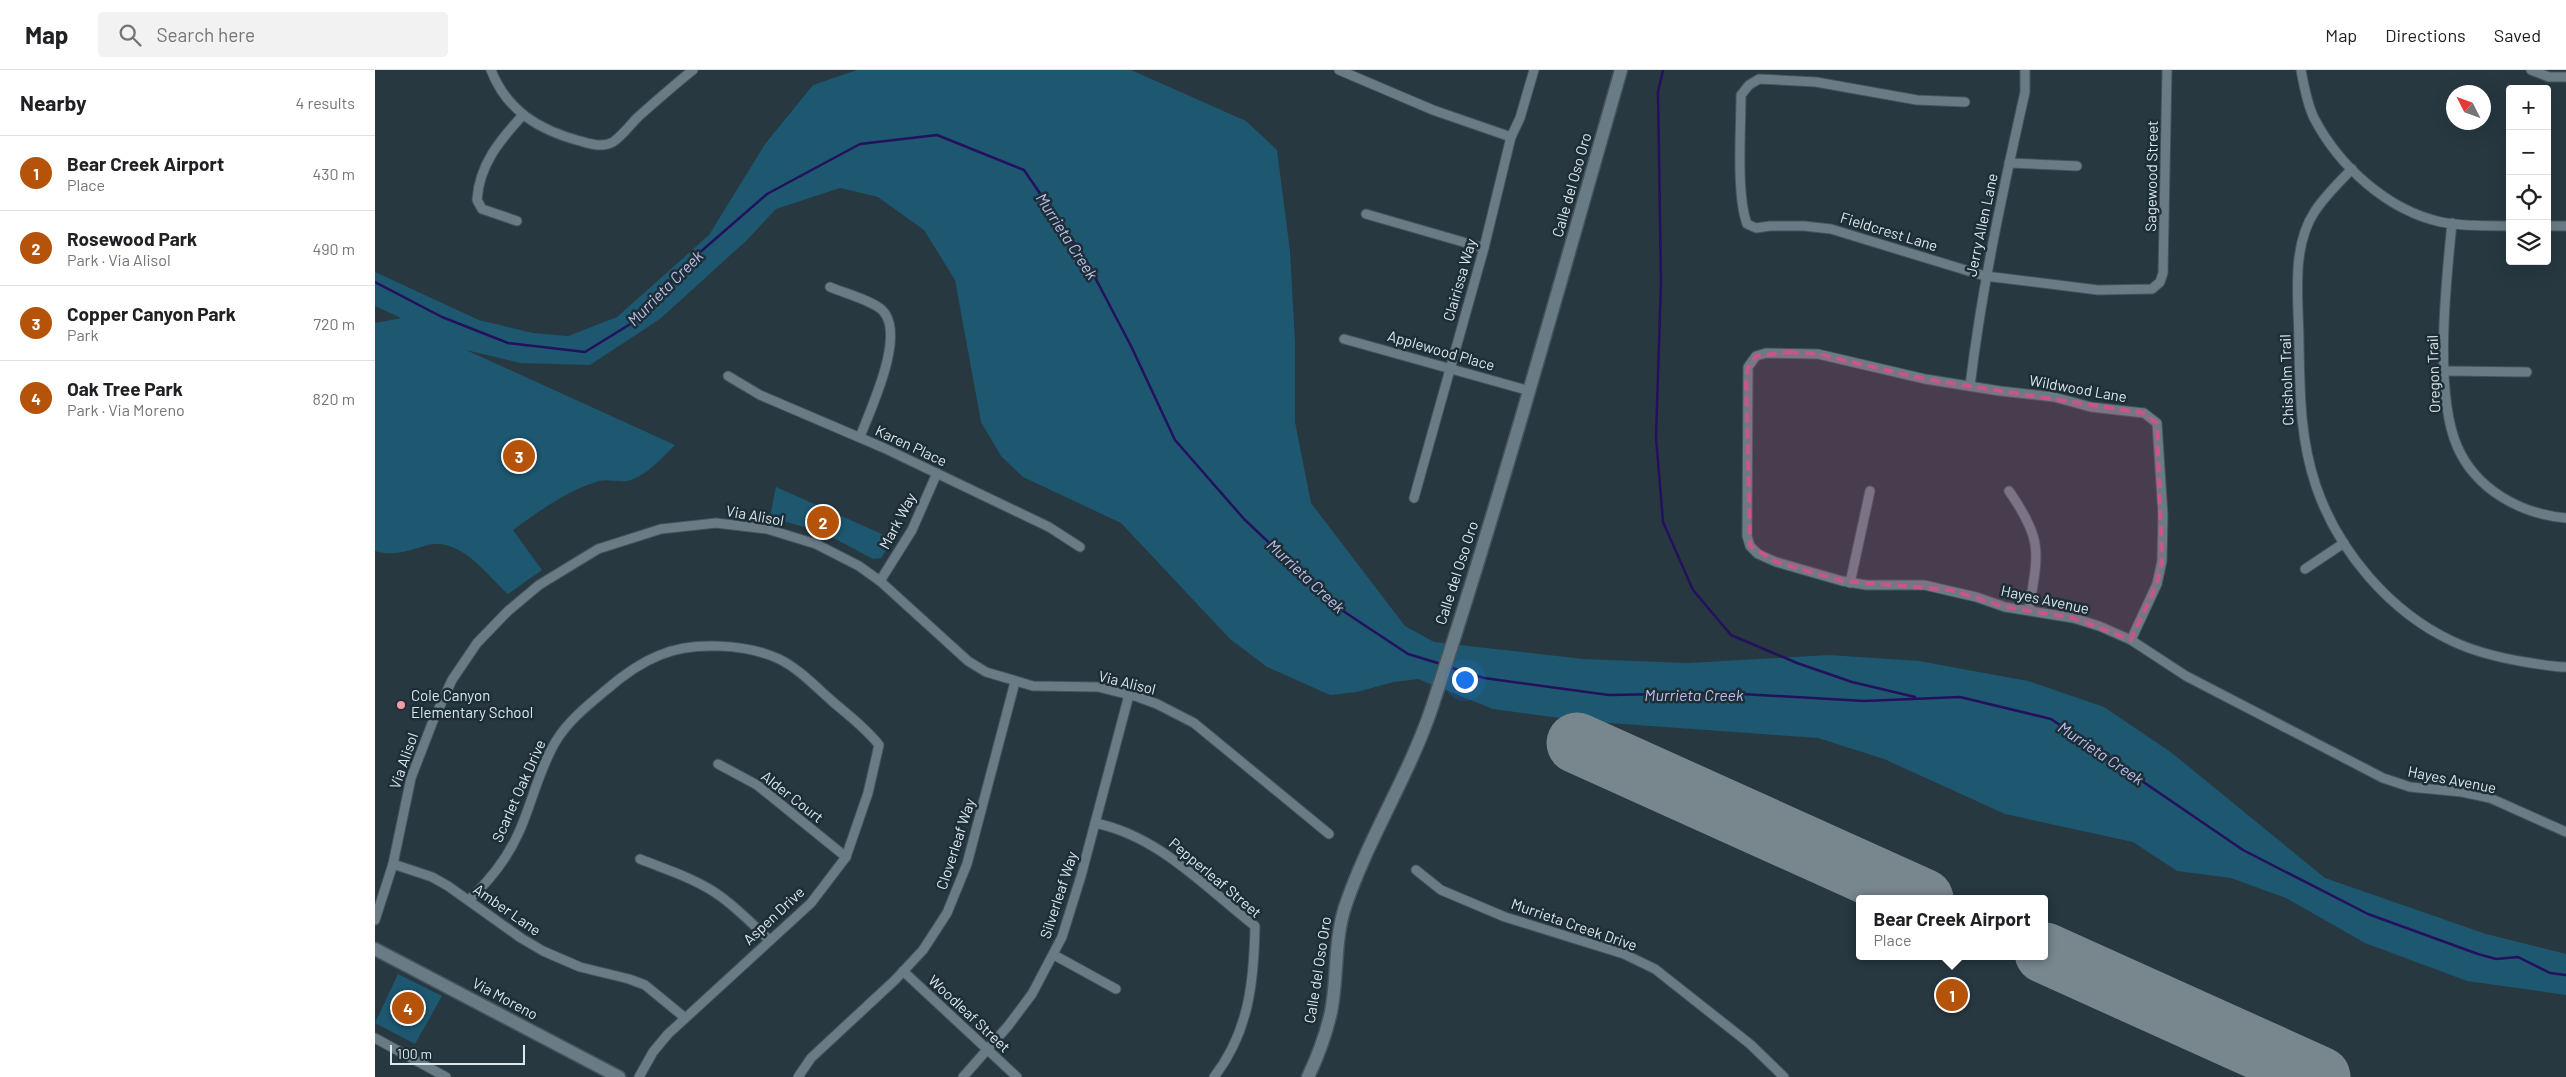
<!DOCTYPE html>
<meta charset="utf-8">
<style>
body{margin:0;font-family:Barlow,sans-serif;background:#f2f2f2;color:#202124}
.controls{position:absolute;right:15px;top:15px;display:grid;overflow:hidden;border-radius:5px;box-shadow:0 5px 20px #0002}
.controls button{width:45px;height:45px;display:grid;place-items:center;padding:0;border:0;border-bottom:1px solid #e0e0e0;background:#fff;color:#202124;font:25px sans-serif}
.compass{position:absolute;left:2071px;top:15px;width:45px;height:45px;border-radius:50%;background:#fff;box-shadow:0 5px 20px #0002;rotate:312deg}
.scale{position:absolute;left:15px;bottom:12px;width:135px;box-sizing:border-box;padding-left:5px;border:2px solid #dde8ed;border-top:0;font-size:14px;line-height:18px;white-space:nowrap;color:#dde8ed;-webkit-text-stroke:4px #1d2e37;paint-order:stroke}
.you{position:absolute;left:1089px;top:609px;width:18px;height:18px;margin:-12px;border:4px solid #fff;border-radius:50%;background:#1a73e8;box-shadow:0 0 0 8px #1a73e833}
.badge{display:grid;place-items:center;width:32px;height:32px;border-radius:50%;background:#b45309;color:#fff;font-size:16px;font-weight:700}
.pin{position:absolute;translate:-50% -50%;border:2px solid #fff;box-shadow:0 1px 5px #0006}
.popup{position:absolute;left:1481px;top:825px;width:192px;height:65px;box-sizing:border-box;display:grid;place-content:center;border-radius:5px;background:#fff;filter:drop-shadow(0 1px 4px #0005);font-size:16px;white-space:nowrap;color:#757577}
.popup b{font-size:19px;color:#202124}
.popup::after{content:'';position:absolute;left:50%;top:100%;margin-left:-10px;border:10px solid transparent;border-top-color:#fff}
.list{margin:0;padding:0;list-style:none}
h2{display:flex;justify-content:space-between;align-items:center;height:65px;margin:0;padding:0 20px;font-size:21px}
h2 small{font-size:16px;font-weight:400;color:#757577}
.list li{display:grid;grid-template-columns:32px 1fr auto;gap:15px;align-items:center;box-sizing:border-box;height:75px;padding:0 20px;border-top:1px solid #e0e0e0}
.list b{display:block;font-size:19px;white-space:nowrap}
.list p{margin:0;font-size:16px;white-space:nowrap;color:#757577}
.list em{font-size:16px;font-style:normal;color:#757577}
.icon{flex:none;width:28px;height:28px;fill:none;stroke:currentColor;stroke-width:2;stroke-linecap:round;stroke-linejoin:round}
.map{position:relative;flex:none;width:2191px;height:1007px;overflow:hidden}
header{display:flex;align-items:center;gap:30px;box-sizing:border-box;height:70px;padding:0 25px;background:#fff;border-bottom:1px solid #e0e0e0}
header strong{font-size:24px}
nav{display:flex;gap:28px;margin-inline-start:auto;font-size:18px}
.search{width:350px;height:45px;background:#f2f2f2;display:flex;align-items:center;gap:12px;box-sizing:border-box;padding:0 18px;border-radius:5px;color:#757577;font-size:19px}
main{display:flex}
aside{flex:1;background:#fff}
.map>svg:first-child{display:block}
</style>
<header>
<strong>Map</strong>
<div class="search"><svg class="icon" aria-label="search" viewBox="0 0 24 24"><circle cx="10" cy="10" r="6"/><path d="M15 15l6 6"/></svg>Search here</div>
<nav><a>Map</a><a>Directions</a><a>Saved</a></nav>
</header>
<main>
<aside>
<h2>Nearby<small>4 results</small></h2>
<ul class="list">
<li><span class="badge">1</span><div><b>Bear Creek Airport</b><p>Place</p></div><em>430 m</em></li>
<li><span class="badge">2</span><div><b>Rosewood Park</b><p>Park · Via Alisol</p></div><em>490 m</em></li>
<li><span class="badge">3</span><div><b>Copper Canyon Park</b><p>Park</p></div><em>720 m</em></li>
<li><span class="badge">4</span><div><b>Oak Tree Park</b><p>Park · Via Moreno</p></div><em>820 m</em></li>
</ul>
</aside>
<div class="map">
<svg width="2191" height="1007" viewBox="0 0 2191 1007">
<rect width="100%" height="100%" fill="#273841"/>
<g fill="#1d5770">
<path d="M 482,0 L 756,0 L 871,51 L 902,80 L 915,181 L 920,272 L 920,352 L 936,433 L 1030,556 L 1059,572 L 1208,589 L 1313,593 L 1454,585 L 1544,591 L 1653,611 L 1729,637 L 1797,683 L 1950,808 L 2111,864 L 2191,884 L 2191,925 L 2092,911 L 1990,873 L 1911,828 L 1856,808 L 1802,801 L 1758,772 L 1630,744 L 1509,689 L 1443,668 L 1206,651 L 1118,639 L 1043,609 L 1019,612 L 982,622 L 955,625 L 892,597 L 855,569 L 746,453 L 648,407 L 626,386 L 606,352 L 580,210 L 549,160 L 503,127 L 465,118 L 401,139 L 372,170 L 285,249 L 215,295 L 145,293 L 91,280 L 300,375 C 288,387 268,409 251,411 C 242,412 233,409 224,411 C 193,420 164,441 138,460 L 167,500 L 133,524 C 112,505 86,467 53,475 C 36,480 18,487 0,481 L 0,253 L 26,248 L 0,236 L 0,202 L 104,250 L 158,263 L 193,266 L 242,247 L 334,165 L 390,74 L 438,15 Z"/>
<polygon points="401,417 518,469 506,488 498,489 449,463 395,447"/>
<polygon points="23,904 67,926 40,974 0,953"/>
</g>
<g fill="none" stroke-linecap="round" stroke-linejoin="round">
<g stroke="#24105d" stroke-width="2.5">
<polyline points="1288,0 1283,22 1286,212 1281,367 1288,452 1318,520 1356,565 1422,593 1477,612 1540,627"/>
<polyline points="0,212 67,247 133,273 210,282 257,253 323,184 392,124 485,74 562,65 649,100 713,194 756,276 800,370 869,449 962,537 1033,584 1066,594"/>
<polyline points="1074,597 1109,608 1234,625 1350,623 1489,631 1585,627 1676,649 1868,780 1993,844 2103,884 2121,889 2143,887 2175,903 2191,905"/>
</g>
<g stroke="#78868e" stroke-width="61">
<polyline points="1202,673 1548,829"/>
<polyline points="1670,883 1945,1007"/>
</g>
<defs>
<g id="street">
<path d="M 116,0 C 132,41 164,60 205,71 C 216,74 227,78 238,72 C 247,66 255,55 263,47 C 281,31 299,15 318,0"/>
<polyline points="964,0 1058,40 1136,67"/>
<path d="M 1926,0 C 1929,16 1932,34 1939,48 C 1964,96 2012,140 2066,152 C 2088,157 2112,155 2135,156"/>
<polyline points="2156,0 2174,7 2191,7"/>
<path d="M 1590,32 L 1542,30 L 1441,12 L 1384,9 L 1374,15 L 1366,25 C 1366,59 1361,124 1372,154 L 1381,158 L 1395,156 L 1429,156 L 1456,159 L 1610,206 L 1723,220 L 1777,219 L 1785,212 L 1788,203 L 1792,0"/>
<polyline points="1634,93 1702,96"/>
<path d="M 1977,99 C 1964,112 1950,126 1940,141 C 1915,178 1924,233 1924,275 C 1925,324 1925,369 1941,416 C 1963,481 2015,542 2077,571 C 2100,582 2126,588 2150,592 C 2164,594 2177,597 2191,597"/>
<polyline points="991,144 1109,178"/>
<path d="M 142,151 L 107,139 L 102,130 C 104,95 125,70 147,46"/>
<path d="M 2077,153 C 2071,212 2059,322 2082,376 C 2101,420 2146,444 2191,448"/>
<polyline points="2172,156 2191,156"/>
<path d="M 455,217 C 469,223 499,231 508,241 C 531,266 495,340 485,367"/>
<polyline points="969,269 1155,321"/>
<polyline points="2071,301 2152,302"/>
<polyline points="353,306 385,325 509,378 674,457 705,477"/>
<path d="M 1595,316 C 1607,216 1628,120 1650,22 L 1650,0"/>
<path d="M 1634,421 C 1669,471 1663,483 1654,540"/>
<polyline points="1039,428 1109,178 1136,67 1145,48 1159,0"/>
<polyline points="1930,499 1969,473"/>
<polyline points="505,511 537,460 562,403"/>
<polyline points="1475,513 1495,421"/>
<polyline points="1756,570 1782,514 1787,491 1788,445 1782,353 1769,343 1716,337 1679,327 1625,321 1550,309 1443,284 1391,283 1381,286 1373,297 1372,466 1375,476 1383,484 1401,492 1467,511 1491,515 1549,515 1601,527 1630,537 1698,548 1724,556 1756,570 1811,606 2008,708 2035,717 2087,722 2115,728 2191,762"/>
<polyline points="343,694 382,715 471,787"/>
<path d="M 720,753 C 784,766 830,817 880,856 C 879,911 874,962 839,1007"/>
<path d="M 265,789 C 292,800 322,809 345,826 C 363,839 378,854 394,870"/>
<polyline points="18,794 57,807 73,816 146,868 168,881 205,897 254,909 270,915 309,947"/>
<polyline points="1041,800 1066,820 1130,847 1249,884 1280,899 1375,974 1409,1007"/>
<path d="M 95,829 C 114,811 133,787 144,762 C 157,733 164,699 181,671 C 193,651 213,635 231,620 C 247,606 265,593 285,585 C 317,571 372,574 404,589 C 423,598 441,617 457,631 C 473,645 491,658 504,675 L 493,723 L 471,787 L 436,833 L 293,964 L 278,982 L 264,1007"/>
<polyline points="0,850 18,794 36,708 58,651 77,610 102,573 133,541 164,515 223,479 286,459 341,453 392,459 441,474 484,496 505,511 593,591 611,602 658,616 723,617 763,627 782,634 819,653 954,764"/>
<polyline points="679,885 741,919"/>
<polyline points="528,901 642,1007"/>
<polyline points="0,968 71,1007"/>
<polyline points="423,1007 436,988 520,910 548,880 572,843 592,794 640,612"/>
<polyline points="588,1007 633,956 657,924 687,867 706,806 754,625"/>
</g>
<g id="secondary">
<polyline points="0,879 244,1007"/>
<path d="M 933,1007 C 943,986 951,964 956,942 C 963,907 959,871 970,837 C 993,768 1034,706 1057,637 C 1126,427 1185,213 1246,0"/>
</g>
</defs>
<use href="#street" stroke="#45545b" stroke-width="11"/>
<use href="#secondary" stroke="#45545b" stroke-width="15"/>
<use href="#street" stroke="#697c86" stroke-width="9"/>
<use href="#secondary" stroke="#697c86" stroke-width="12"/>
</g>
<path fill="#ca5687" fill-opacity="0.2" stroke="#ca5687" stroke-width="4" stroke-dasharray="10 6" stroke-linejoin="round" d="M 1414,282 L 1443,284 L 1550,309 L 1769,343 L 1782,353 L 1787,491 L 1782,514 L 1756,570 L 1698,548 L 1630,537 L 1575,520 L 1467,511 L 1401,492 L 1375,476 L 1371,309 L 1373,297 L 1381,286 Z"/>
<circle fill="#f39aab" stroke="#1d2e37" stroke-width="2" cx="26" cy="635" r="5"/>
<g text-anchor="middle" stroke-width="5" stroke-linejoin="round" paint-order="stroke">
<g font-size="15" fill="#dde8ed" stroke="#1d2e37">
<text transform="translate(1777 106) rotate(-89)" y="5">Sagewood Street</text>
<text transform="translate(1197 115) rotate(-74)" y="5">Calle del Oso Oro</text>
<text transform="translate(1607 155) rotate(-78)" y="5">Jerry Allen Lane</text>
<text transform="translate(1514 162) rotate(17)" y="5">Fieldcrest Lane</text>
<text transform="translate(1085 210) rotate(-74)" y="5">Clairissa Way</text>
<text transform="translate(1066 281) rotate(16)" y="5">Applewood Place</text>
<text transform="translate(2059 304) rotate(-92)" y="5">Oregon Trail</text>
<text transform="translate(1912 310) rotate(-92)" y="5">Chisholm Trail</text>
<text transform="translate(1703 319) rotate(10)" y="5">Wildwood Lane</text>
<text transform="translate(536 376) rotate(25)" y="5">Karen Place</text>
<text transform="translate(380 446) rotate(10)" y="5">Via Alisol</text>
<text transform="translate(523 451) rotate(-62)" y="5">Mark Way</text>
<text transform="translate(1082 503) rotate(-72)" y="5">Calle del Oso Oro</text>
<text transform="translate(1670 530) rotate(12)" y="5">Hayes Avenue</text>
<text transform="translate(752 613) rotate(14)" y="5">Via Alisol</text>
<text transform="translate(29 691) rotate(-71)" y="5">Via Alisol</text>
<text transform="translate(2077 710) rotate(11)" y="5">Hayes Avenue</text>
<text transform="translate(144 721) rotate(-66)" y="5">Scarlet Oak Drive</text>
<text transform="translate(417 727) rotate(38)" y="5">Alder Court</text>
<text transform="translate(581 774) rotate(-72)" y="5">Cloverleaf Way</text>
<text transform="translate(840 808) rotate(40)" y="5">Pepperleaf Street</text>
<text transform="translate(684 825) rotate(-72)" y="5">Silverleaf Way</text>
<text transform="translate(132 840) rotate(35)" y="5">Amber Lane</text>
<text transform="translate(399 846) rotate(-43)" y="5">Aspen Drive</text>
<text transform="translate(1199 855) rotate(19)" y="5">Murrieta Creek Drive</text>
<text transform="translate(943 900) rotate(-81)" y="5">Calle del Oso Oro</text>
<text transform="translate(130 929) rotate(28)" y="5">Via Moreno</text>
<text transform="translate(594 944) rotate(43)" y="5">Woodleaf Street</text>
</g>
<g font-size="15" fill="#dde8ed" stroke="#1d2e37" text-anchor="start">
<text x="36" y="631">Cole Canyon<tspan x="36" dy="17">Elementary School</tspan></text>
</g>
<g font-size="16" font-style="italic" fill="#c0bfec" stroke="#1d2e37">
<text transform="translate(692 166) rotate(57)" y="6">Murrieta Creek</text>
<text transform="translate(290 218) rotate(-45)" y="6">Murrieta Creek</text>
<text transform="translate(931 506) rotate(43)" y="6">Murrieta Creek</text>
<text x="1319" y="631">Murrieta Creek</text>
<text transform="translate(1726 683) rotate(34)" y="6">Murrieta Creek</text>
</g>
</g>
</svg>
<div class="controls">
<button>+</button>
<button>−</button>
<button><svg class="icon" aria-label="locate" viewBox="0 0 24 24"><circle cx="12" cy="12" r="6"/><path d="M12 2v4M12 18v4M2 12h4M18 12h4"/></svg></button>
<button><svg class="icon" aria-label="layers" viewBox="0 0 24 24"><path d="M12 4l9 5-9 5-9-5zM3 14l9 5 9-5"/></svg></button>
</div>
<svg class="compass" viewBox="-18 -18 36 36"><path d="M0-13l5 13h-10z" fill="#e53935"/><path d="M0 13l5-13h-10z" fill="#757577"/></svg>
<div class="scale">100 m</div>
<div class="you"></div>
<div class="pin badge" style="left:1577px;top:925px">1</div>
<div class="popup"><b>Bear Creek Airport</b>Place</div>
<div class="pin badge" style="left:448px;top:452px">2</div>
<div class="pin badge" style="left:144px;top:386px">3</div>
<div class="pin badge" style="left:33px;top:938px">4</div>
</div>
</main>
